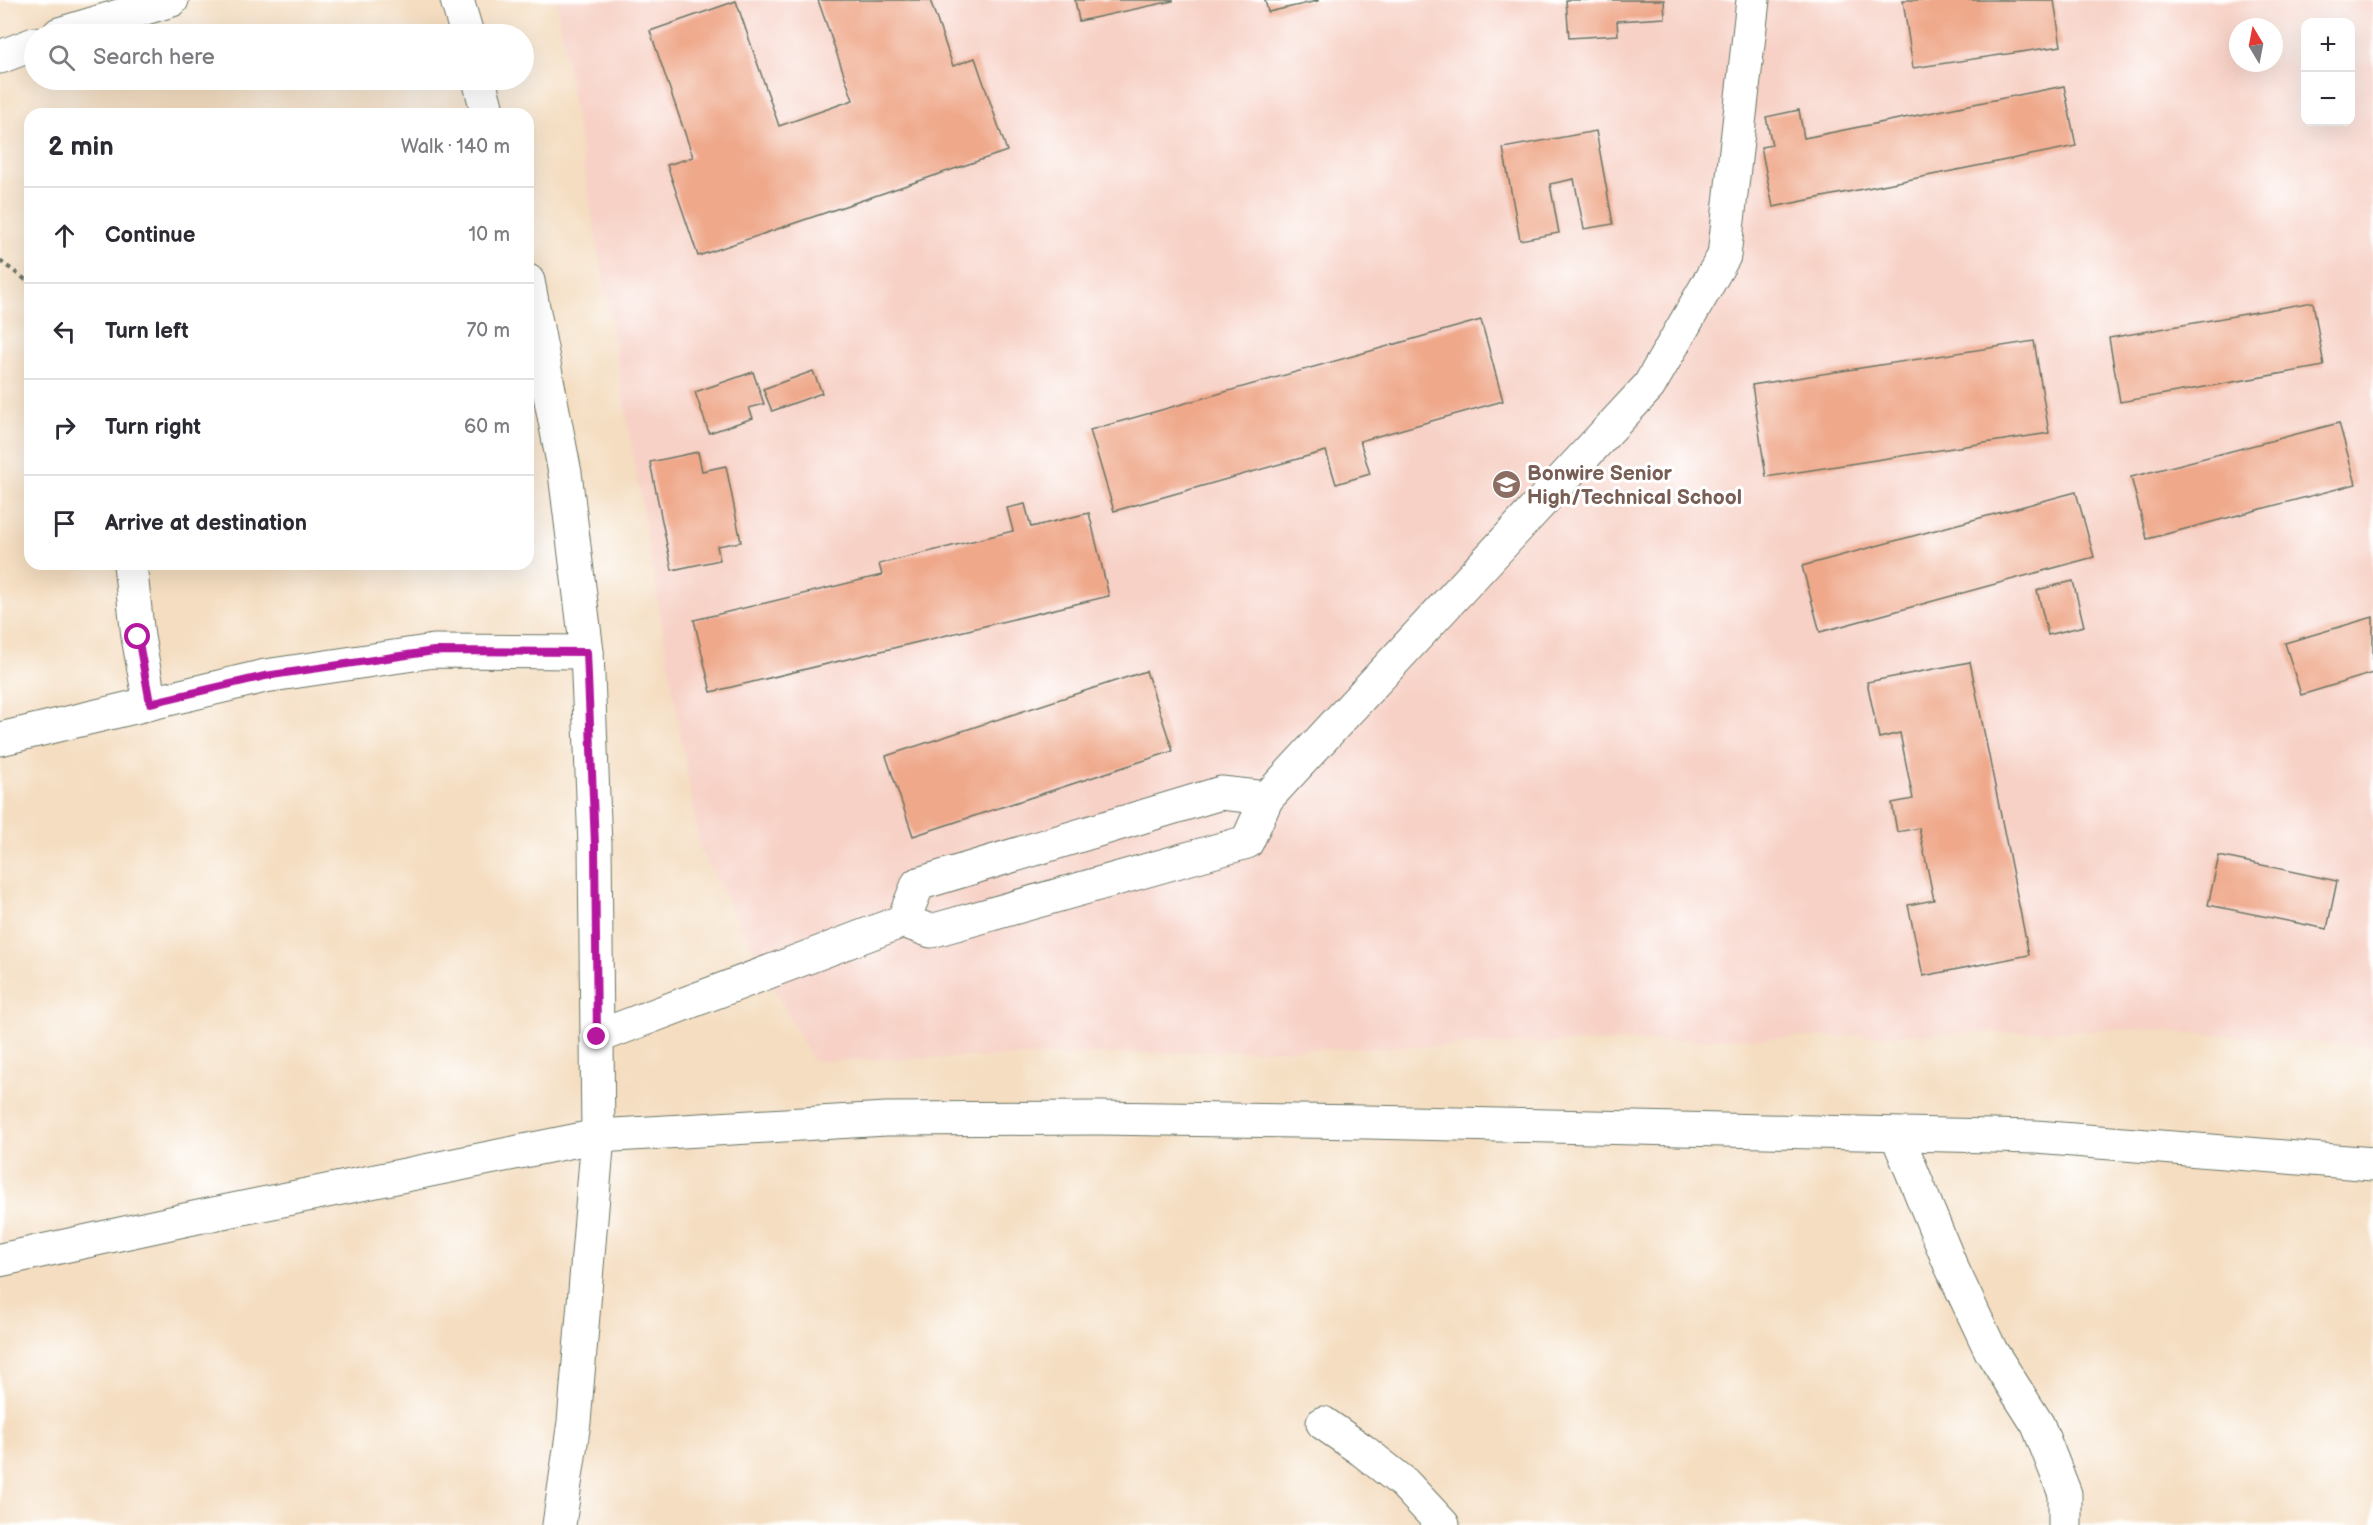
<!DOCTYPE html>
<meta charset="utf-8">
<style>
body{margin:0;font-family:"Balsamiq Sans",sans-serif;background:#f2f2f3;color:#2b2b33}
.controls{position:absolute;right:18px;top:18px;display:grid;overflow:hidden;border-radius:12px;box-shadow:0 6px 24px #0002}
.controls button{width:54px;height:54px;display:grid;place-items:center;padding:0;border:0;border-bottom:2px solid #e1e1e2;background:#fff;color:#2b2b33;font:30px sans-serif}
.compass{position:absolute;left:2229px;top:18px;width:54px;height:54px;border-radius:50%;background:#fff;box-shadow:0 6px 24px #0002;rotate:350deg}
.stop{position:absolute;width:18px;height:18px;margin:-14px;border:4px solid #b5179e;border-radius:50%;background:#fff}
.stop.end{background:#b5179e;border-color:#fff;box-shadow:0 2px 6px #0008}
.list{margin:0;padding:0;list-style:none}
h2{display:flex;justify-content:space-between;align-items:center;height:78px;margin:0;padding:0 24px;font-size:26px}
h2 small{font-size:20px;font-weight:400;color:#7c7c81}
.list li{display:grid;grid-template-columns:39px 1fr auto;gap:18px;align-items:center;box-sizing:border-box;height:96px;padding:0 24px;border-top:2px solid #e1e1e2}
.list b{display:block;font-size:22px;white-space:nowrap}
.list em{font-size:20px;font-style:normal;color:#7c7c81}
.icon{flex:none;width:33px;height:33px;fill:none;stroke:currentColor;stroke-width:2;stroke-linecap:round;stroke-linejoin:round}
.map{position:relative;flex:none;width:2373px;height:1525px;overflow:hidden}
.search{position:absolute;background:#fff;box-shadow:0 6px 24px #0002;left:24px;top:24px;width:510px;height:66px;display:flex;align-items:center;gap:15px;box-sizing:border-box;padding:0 21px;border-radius:33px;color:#7c7c81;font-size:22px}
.panel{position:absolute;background:#fff;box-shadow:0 6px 24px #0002;left:24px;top:108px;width:510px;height:462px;border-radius:18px}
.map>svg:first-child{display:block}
</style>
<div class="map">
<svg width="2373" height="1525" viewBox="0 0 2373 1525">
<rect width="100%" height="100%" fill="#fff"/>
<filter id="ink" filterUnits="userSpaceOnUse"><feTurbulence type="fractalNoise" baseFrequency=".0167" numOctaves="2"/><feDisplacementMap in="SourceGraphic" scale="12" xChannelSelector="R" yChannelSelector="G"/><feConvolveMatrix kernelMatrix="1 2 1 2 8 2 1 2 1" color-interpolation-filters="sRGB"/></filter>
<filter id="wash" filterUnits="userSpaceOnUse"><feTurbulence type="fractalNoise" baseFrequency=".008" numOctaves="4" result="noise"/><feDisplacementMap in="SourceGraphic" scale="24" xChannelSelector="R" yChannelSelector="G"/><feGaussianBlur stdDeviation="1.35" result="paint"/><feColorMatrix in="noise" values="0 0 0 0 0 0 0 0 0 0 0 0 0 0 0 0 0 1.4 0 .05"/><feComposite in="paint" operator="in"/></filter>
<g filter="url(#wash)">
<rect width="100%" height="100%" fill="#f4ddc0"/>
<path fill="#f7d1c6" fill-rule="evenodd" d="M 556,0 L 2373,0 L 2373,1047 L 2144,1029 L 813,1061 L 700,849 ZM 2306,22 L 2350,22 L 2350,122 L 2306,122 ZM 2238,27 L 2274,27 L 2274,63 L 2238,63 Z"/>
<g id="blocks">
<g fill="#efa88a">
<polygon points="818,0 930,0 953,66 975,58 1007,151 698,256 667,165 693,157 650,31 736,1 779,126 853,100"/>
<polygon points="1075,0 1173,0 1173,1 1079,21"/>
<polygon points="1265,0 1318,0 1318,1 1268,12"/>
<polygon points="1566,0 1664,0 1665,18 1617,21 1618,35 1569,38"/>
<polygon points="1903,0 2054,0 2061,46 1913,68"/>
<polygon points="2064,86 2076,146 1773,207 1761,147 1772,145 1766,117 1799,110 1804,138"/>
<polygon points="1596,131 1613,224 1584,229 1574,179 1550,184 1559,233 1520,240 1503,148"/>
<polygon points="2313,302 2324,366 2120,402 2109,338"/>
<polygon points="1481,320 1503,401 1360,441 1370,474 1336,484 1326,451 1114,511 1090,430"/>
<polygon points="2034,341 2049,433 1766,477 1752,385"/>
<polygon points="813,371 822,393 772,411 763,389"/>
<polygon points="753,372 764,404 749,408 753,418 709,433 695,392"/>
<polygon points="2339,423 2356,484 2147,539 2131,477"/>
<polygon points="698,452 702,471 726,466 741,542 717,546 720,560 672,570 650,462"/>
<polygon points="2076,492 2094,557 1820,632 1802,566"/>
<polygon points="1025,504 1031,527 1089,513 1109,596 711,692 694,620 882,575 879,564 1013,531 1007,508"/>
<polygon points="2073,581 2084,626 2048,635 2037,590"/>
<polygon points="2373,617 2373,673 2301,695 2285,643"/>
<polygon points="1970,662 2029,955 1923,976 1908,905 1934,900 1919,828 1897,832 1892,803 1913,799 1900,733 1879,738 1867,682"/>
<polygon points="1146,671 1173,751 913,836 886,756"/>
<polygon points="2219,856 2337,881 2327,929 2208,905"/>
</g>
</g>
</g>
<g filter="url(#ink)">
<use href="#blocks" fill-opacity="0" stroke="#6a7565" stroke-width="1.5"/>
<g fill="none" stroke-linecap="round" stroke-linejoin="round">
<defs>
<g id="minor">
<polyline points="457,0 467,34"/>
<polyline points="59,34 172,0"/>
<polyline points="0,57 34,44"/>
<polyline points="479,80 488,114"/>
<polyline points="528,281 565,473 587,652 595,845 598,1136 886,1119 1099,1118 1367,1122 2036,1137 2373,1164"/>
<polyline points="130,564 138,637 150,703"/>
<polyline points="0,739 265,676 434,651 587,652"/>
<polyline points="903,921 918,884 1221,793 1267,798"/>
<polyline points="597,1037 903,921 931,931 1247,842 1267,798 1649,386 1724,256 1753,0"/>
<polyline points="1897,1135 1950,1264 1991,1351 2038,1425 2065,1494 2065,1525"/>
<polyline points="0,1260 198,1217 598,1136 574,1422 559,1525"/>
<polyline points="1323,1423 1362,1450 1404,1483 1443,1525"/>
</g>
</defs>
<use href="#minor" stroke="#6a7565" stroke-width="35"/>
<polyline stroke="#6a7565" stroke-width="4" stroke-dasharray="4.5 4.5" stroke-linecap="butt" points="0,261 30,283"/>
<use href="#minor" stroke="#fff" stroke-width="33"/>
</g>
</g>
<g fill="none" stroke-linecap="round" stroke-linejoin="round" filter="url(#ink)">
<polyline stroke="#b5179e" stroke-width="8" points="138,637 150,703 265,676 434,651 587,652 595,845 597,1037"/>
</g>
<defs>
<symbol id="school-disc" viewBox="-11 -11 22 22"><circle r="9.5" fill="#8d6e63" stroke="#fff"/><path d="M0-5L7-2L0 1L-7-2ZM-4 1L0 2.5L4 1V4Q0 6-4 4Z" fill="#fff"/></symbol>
</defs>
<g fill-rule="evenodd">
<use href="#school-disc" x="1490" y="468" width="33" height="33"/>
</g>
<g text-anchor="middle" stroke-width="6" stroke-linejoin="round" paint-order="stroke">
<g font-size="21" font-weight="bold" fill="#785e54" stroke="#fff" text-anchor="start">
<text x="1527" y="480">Bonwire Senior<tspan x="1527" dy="24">High/Technical School</tspan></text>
</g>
</g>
</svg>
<div class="controls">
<button>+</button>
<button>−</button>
</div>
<svg class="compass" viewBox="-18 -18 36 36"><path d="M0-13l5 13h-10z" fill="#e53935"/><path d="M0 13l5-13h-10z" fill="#7c7c81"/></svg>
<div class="stop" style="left:138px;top:637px"></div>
<div class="stop end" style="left:597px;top:1037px"></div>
<div class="search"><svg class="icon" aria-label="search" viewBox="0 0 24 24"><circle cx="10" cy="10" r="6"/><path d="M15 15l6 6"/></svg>Search here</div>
<section class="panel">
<h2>2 min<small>Walk · 140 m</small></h2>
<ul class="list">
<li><svg class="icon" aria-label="ahead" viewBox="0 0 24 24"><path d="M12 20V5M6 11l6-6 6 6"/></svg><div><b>Continue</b></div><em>10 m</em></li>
<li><svg class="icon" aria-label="left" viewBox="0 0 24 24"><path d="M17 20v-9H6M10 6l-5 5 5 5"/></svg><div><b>Turn left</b></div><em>70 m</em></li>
<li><svg class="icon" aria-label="right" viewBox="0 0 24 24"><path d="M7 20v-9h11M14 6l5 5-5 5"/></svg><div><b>Turn right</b></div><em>60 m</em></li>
<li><svg class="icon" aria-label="arrive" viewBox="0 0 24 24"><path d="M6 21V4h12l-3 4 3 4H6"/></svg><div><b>Arrive at destination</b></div></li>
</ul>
</section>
</div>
